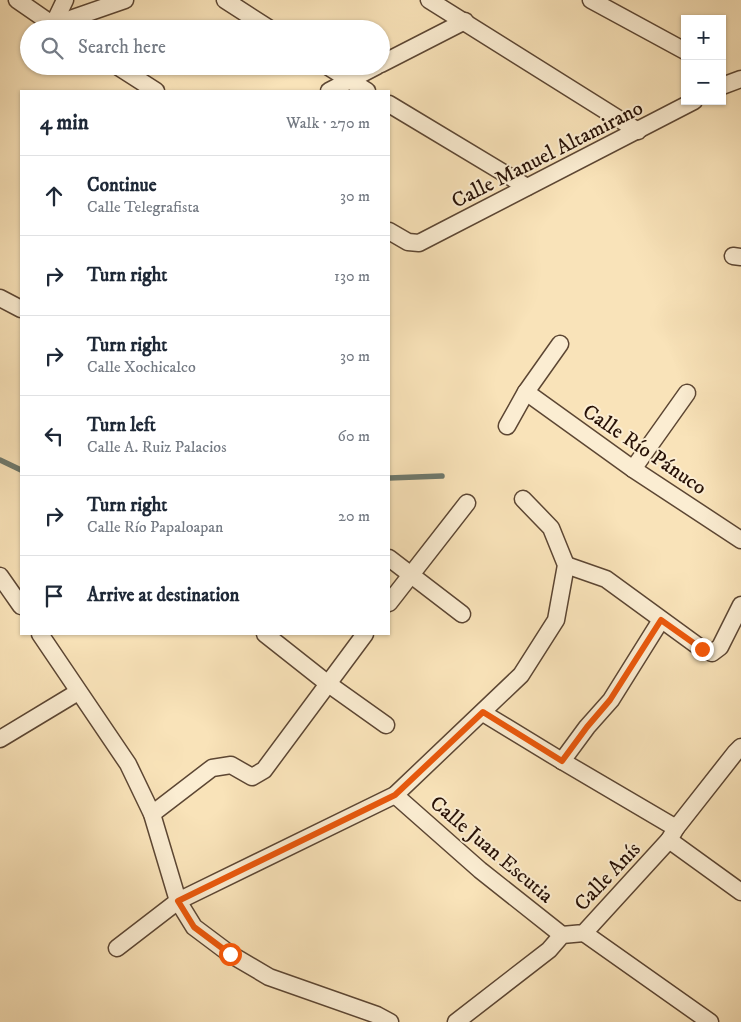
<!DOCTYPE html>
<meta charset="utf-8">
<style>
body{margin:0;font-family:"IM FELL DW Pica",serif;background:#f2f2f3;color:#1f2937}
.controls{position:absolute;right:15px;top:15px;display:grid;overflow:hidden;border-radius:0px;box-shadow:0 1px 4px #0004}
.controls button{width:45px;height:45px;display:grid;place-items:center;padding:0;border:0;border-bottom:1px solid #e0e1e3;background:#fff;color:#1f2937;font:25px sans-serif}
.stop{position:absolute;width:15px;height:15px;margin:-11px;border:4px solid #ea580c;border-radius:50%;background:#fff}
.stop.end{background:#ea580c;border-color:#fff;box-shadow:0 1px 5px #0008}
.list{margin:0;padding:0;list-style:none}
h2{display:flex;justify-content:space-between;align-items:center;height:65px;margin:0;padding:0 20px;font-size:21px}
h2 small{font-size:16px;font-weight:400;color:#747a83}
.list li{display:grid;grid-template-columns:32px 1fr auto;gap:15px;align-items:center;box-sizing:border-box;height:80px;padding:0 20px;border-top:1px solid #e0e1e3}
.list b{display:block;font-size:19px;white-space:nowrap}
.list p{margin:0;font-size:16px;white-space:nowrap;color:#747a83}
.list em{font-size:16px;font-style:normal;color:#747a83}
.icon{flex:none;width:28px;height:28px;fill:none;stroke:currentColor;stroke-width:2;stroke-linecap:round;stroke-linejoin:round}
.map{position:relative;flex:none;width:741px;height:1022px;overflow:hidden}
.search{position:absolute;background:#fff;box-shadow:0 1px 4px #0004;left:20px;top:20px;width:370px;height:55px;display:flex;align-items:center;gap:12px;box-sizing:border-box;padding:0 18px;border-radius:28px;color:#747a83;font-size:19px}
.panel{position:absolute;background:#fff;box-shadow:0 1px 4px #0004;left:20px;top:90px;width:370px;height:545px;border-radius:0px}
.map>svg:first-child{display:block}
</style>
<div class="map">
<svg width="741" height="1022" viewBox="0 0 741 1022">
<rect width="100%" height="100%" fill="#f9e3b9"/>
<filter id="stains"><feTurbulence type="fractalNoise" baseFrequency=".004" numOctaves="4"/><feColorMatrix values="0 0 0 0 .2 0 0 0 0 .09 0 0 0 0 .02 0 0 0 .5 -.17"/></filter>
<radialGradient id="worn" r=".72"><stop offset=".6" stop-color="#630" stop-opacity="0"/><stop offset="1" stop-color="#630" stop-opacity=".3"/></radialGradient>
<g fill="none" stroke-linecap="round" stroke-linejoin="round">
<g stroke="#6e796d" stroke-width="5.5">
<polyline points="0,460 21,470"/>
<polyline points="389,478 442,476"/>
</g>
<defs>
<g id="minor">
<polyline points="17,0 59,29"/>
<polyline points="225,0 270,29"/>
<polyline points="429,0 638,131"/>
<polyline points="591,0 685,51"/>
<polyline points="53,25 125,0"/>
<polyline points="53,25 65,0"/>
<polyline points="381,64 465,21"/>
<polyline points="117,66 156,91"/>
<polyline points="327,66 367,91"/>
<polyline points="722,86 741,79"/>
<polyline points="329,91 377,66"/>
<polyline points="389,104 527,187"/>
<polyline points="389,231 408,242 419,243 694,101"/>
<polyline points="733,256 741,257"/>
<polyline points="0,298 21,309"/>
<polyline points="526,392 633,469 741,540"/>
<polyline points="507,426 526,392 560,344"/>
<polyline points="633,469 687,393"/>
<polyline points="389,558 462,614"/>
<polyline points="566,565 606,579 702,649 712,653 720,647 741,605"/>
<polyline points="0,576 21,606"/>
<polyline points="389,603 467,503"/>
<polyline points="40,634 128,764 152,814 178,901 194,927 230,954 269,977 377,1015 390,1022"/>
<polyline points="265,634 327,683 386,725"/>
<polyline points="483,713 562,761 676,828"/>
<polyline points="0,739 78,692"/>
<polyline points="562,761 587,727 611,700 661,620"/>
<polyline points="395,795 480,870 562,935"/>
<polyline points="152,814 212,768 231,765 252,777 264,770 365,634"/>
<polyline points="669,840 741,892"/>
<polyline points="584,933 710,1022"/>
<polyline points="117,948 178,901 395,795 521,675 556,620 566,565 551,528 523,499"/>
<polyline points="456,1022 549,950 562,935 584,933 669,840 676,828 735,753 741,747"/>
</g>
</defs>
<use href="#minor" stroke="#5c4633" stroke-width="19"/>
<use href="#minor" stroke="#fbedd2" stroke-width="16"/>
</g>
<g fill="none" stroke-linecap="round" stroke-linejoin="round">
<polyline stroke="#ea580c" stroke-width="6" points="230,954 194,927 178,901 395,795 483,712 562,761 587,727 610,700 661,620 702,649"/>
</g>
<g text-anchor="middle" stroke-width="4" stroke-linejoin="round" paint-order="stroke">
<g font-size="21" fill="#271106" stroke="#fbedd2">
<text transform="translate(547 154) rotate(-27)" y="7">Calle Manuel Altamirano</text>
<text transform="translate(645 449) rotate(34)" y="7">Calle Río Pánuco</text>
<text transform="translate(492 849) rotate(40)" y="7">Calle Juan Escutia</text>
<text transform="translate(607 876) rotate(-47)" y="7">Calle Anís</text>
</g>
</g>
<rect width="100%" height="100%" filter="url(#stains)"/>
<rect width="100%" height="100%" fill="url(#worn)"/>
</svg>
<div class="controls">
<button>+</button>
<button>−</button>
</div>
<div class="stop" style="left:230px;top:954px"></div>
<div class="stop end" style="left:702px;top:649px"></div>
<div class="search"><svg class="icon" aria-label="search" viewBox="0 0 24 24"><circle cx="10" cy="10" r="6"/><path d="M15 15l6 6"/></svg>Search here</div>
<section class="panel">
<h2>4 min<small>Walk · 270 m</small></h2>
<ul class="list">
<li><svg class="icon" aria-label="ahead" viewBox="0 0 24 24"><path d="M12 20V5M6 11l6-6 6 6"/></svg><div><b>Continue</b><p>Calle Telegrafista</p></div><em>30 m</em></li>
<li><svg class="icon" aria-label="right" viewBox="0 0 24 24"><path d="M7 20v-9h11M14 6l5 5-5 5"/></svg><div><b>Turn right</b></div><em>130 m</em></li>
<li><svg class="icon" aria-label="right" viewBox="0 0 24 24"><path d="M7 20v-9h11M14 6l5 5-5 5"/></svg><div><b>Turn right</b><p>Calle Xochicalco</p></div><em>30 m</em></li>
<li><svg class="icon" aria-label="left" viewBox="0 0 24 24"><path d="M17 20v-9H6M10 6l-5 5 5 5"/></svg><div><b>Turn left</b><p>Calle A. Ruiz Palacios</p></div><em>60 m</em></li>
<li><svg class="icon" aria-label="right" viewBox="0 0 24 24"><path d="M7 20v-9h11M14 6l5 5-5 5"/></svg><div><b>Turn right</b><p>Calle Río Papaloapan</p></div><em>20 m</em></li>
<li><svg class="icon" aria-label="arrive" viewBox="0 0 24 24"><path d="M6 21V4h12l-3 4 3 4H6"/></svg><div><b>Arrive at destination</b></div></li>
</ul>
</section>
</div>
